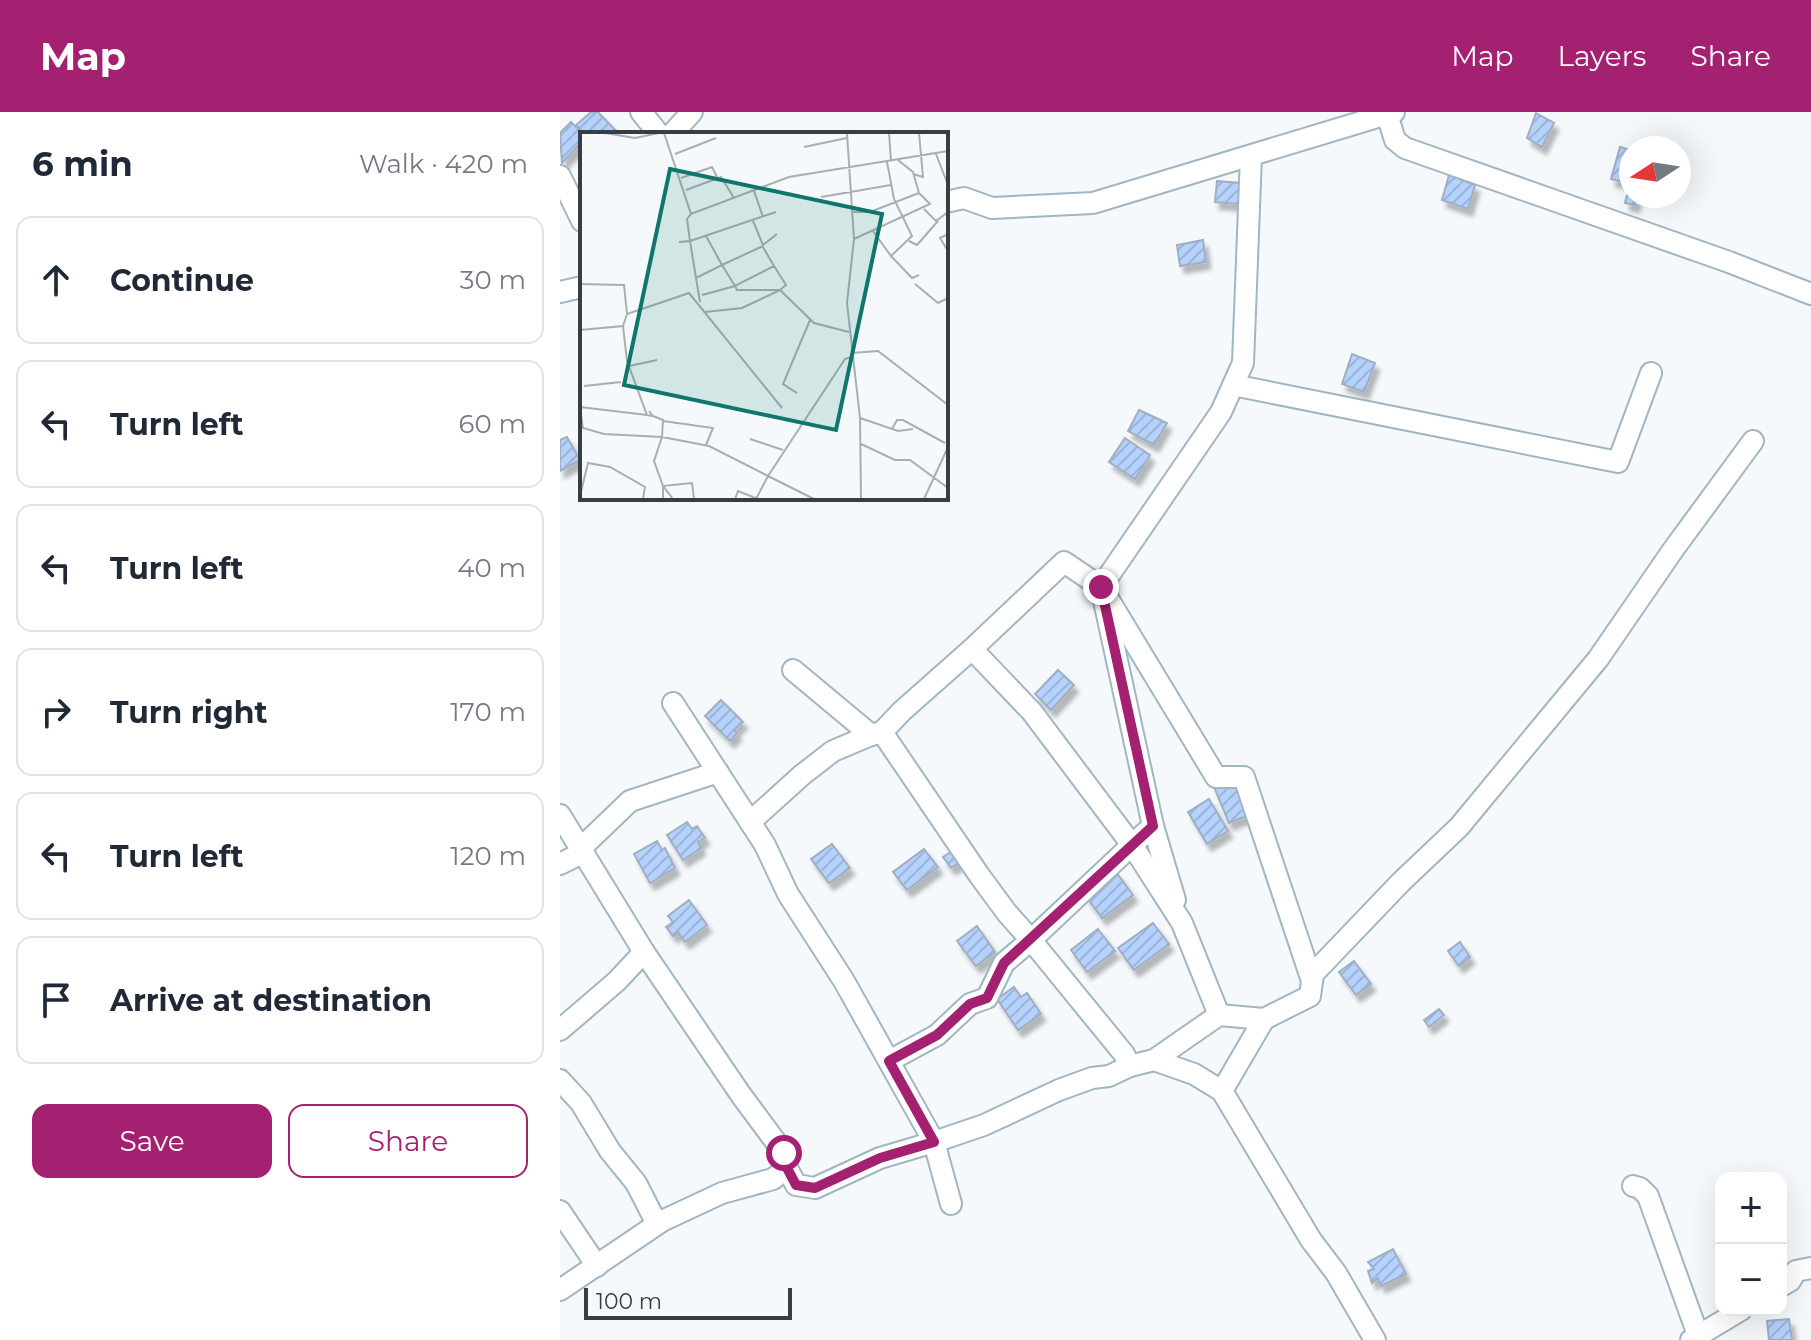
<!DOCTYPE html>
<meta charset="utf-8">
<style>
body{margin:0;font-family:Montserrat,sans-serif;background:#f2f2f3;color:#1f2937}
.controls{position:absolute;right:24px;bottom:24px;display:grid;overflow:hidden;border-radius:16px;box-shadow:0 8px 32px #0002}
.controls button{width:72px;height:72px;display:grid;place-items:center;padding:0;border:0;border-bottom:2px solid #e0e1e3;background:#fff;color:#1f2937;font:40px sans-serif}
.compass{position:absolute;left:1059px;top:24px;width:72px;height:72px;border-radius:50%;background:#fff;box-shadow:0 8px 32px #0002;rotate:258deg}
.scale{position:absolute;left:24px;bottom:20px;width:208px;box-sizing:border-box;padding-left:8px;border:4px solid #363e44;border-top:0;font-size:22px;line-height:28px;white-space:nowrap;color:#363e44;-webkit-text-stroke:6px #f5f9fc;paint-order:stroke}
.stop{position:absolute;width:24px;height:24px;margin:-18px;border:6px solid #a32170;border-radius:50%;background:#fff}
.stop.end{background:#a32170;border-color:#fff;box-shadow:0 2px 8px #0008}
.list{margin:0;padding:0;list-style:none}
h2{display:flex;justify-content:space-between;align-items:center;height:104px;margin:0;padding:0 32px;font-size:34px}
h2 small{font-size:26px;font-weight:400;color:#747a83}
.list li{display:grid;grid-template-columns:52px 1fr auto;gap:24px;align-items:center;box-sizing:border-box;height:128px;margin:0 16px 16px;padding:0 16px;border:2px solid #e0e1e3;border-radius:16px}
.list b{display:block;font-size:30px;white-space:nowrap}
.list em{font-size:26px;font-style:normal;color:#747a83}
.actions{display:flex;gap:16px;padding:24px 32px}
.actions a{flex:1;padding:18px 0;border:2px solid #a32170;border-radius:16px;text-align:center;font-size:28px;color:#a32170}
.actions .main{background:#a32170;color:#fff}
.icon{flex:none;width:44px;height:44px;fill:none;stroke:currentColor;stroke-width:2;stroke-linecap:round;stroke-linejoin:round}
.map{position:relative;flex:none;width:1251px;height:1228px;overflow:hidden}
header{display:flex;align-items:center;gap:48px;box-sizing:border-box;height:112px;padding:0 40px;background:#a32170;color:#fff}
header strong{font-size:38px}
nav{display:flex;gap:44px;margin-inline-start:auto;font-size:28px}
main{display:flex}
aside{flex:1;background:#fff}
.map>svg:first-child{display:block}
</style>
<header>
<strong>Map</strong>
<nav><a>Map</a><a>Layers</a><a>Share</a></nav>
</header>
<main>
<aside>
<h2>6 min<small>Walk · 420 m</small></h2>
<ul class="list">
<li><svg class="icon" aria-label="ahead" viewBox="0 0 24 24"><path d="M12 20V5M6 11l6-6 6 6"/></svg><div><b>Continue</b></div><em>30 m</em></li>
<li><svg class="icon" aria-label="left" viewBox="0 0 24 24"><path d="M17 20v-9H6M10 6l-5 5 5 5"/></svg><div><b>Turn left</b></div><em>60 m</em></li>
<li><svg class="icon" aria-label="left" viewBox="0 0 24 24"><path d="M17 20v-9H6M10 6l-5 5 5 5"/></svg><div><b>Turn left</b></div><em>40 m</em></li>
<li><svg class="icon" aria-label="right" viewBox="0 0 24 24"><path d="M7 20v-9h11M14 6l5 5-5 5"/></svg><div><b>Turn right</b></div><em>170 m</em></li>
<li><svg class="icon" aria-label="left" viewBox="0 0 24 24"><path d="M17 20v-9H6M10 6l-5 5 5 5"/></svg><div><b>Turn left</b></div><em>120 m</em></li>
<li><svg class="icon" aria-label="arrive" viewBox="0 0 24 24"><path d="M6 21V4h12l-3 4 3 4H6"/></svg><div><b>Arrive at destination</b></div></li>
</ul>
<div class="actions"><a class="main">Save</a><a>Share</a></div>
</aside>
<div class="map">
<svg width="1251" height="1228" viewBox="0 0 1251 1228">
<defs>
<pattern id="building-hatch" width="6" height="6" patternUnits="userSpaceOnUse" patternTransform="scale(2)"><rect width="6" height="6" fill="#b4d2fd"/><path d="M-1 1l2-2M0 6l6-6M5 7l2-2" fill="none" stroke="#9bb5da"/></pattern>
<filter id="shadow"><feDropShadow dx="4.5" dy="7" stdDeviation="2" flood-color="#0004"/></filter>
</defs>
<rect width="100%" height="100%" fill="#f5f9fc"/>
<g fill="url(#building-hatch)" stroke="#a1aec0" stroke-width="2" filter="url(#shadow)">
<polygon points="31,0 38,0 57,20 24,22 16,13"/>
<polygon points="976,1 994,11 982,35 967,26"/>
<polygon points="11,10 23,22 22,30 2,51 0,21"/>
<polygon points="1060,35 1071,38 1071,72 1051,67"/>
<polygon points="889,63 915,73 908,97 882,88"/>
<polygon points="657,69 680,71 678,92 655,90"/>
<polygon points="1067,83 1077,85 1075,93 1065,91"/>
<polygon points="643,128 646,150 620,154 617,133"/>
<polygon points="792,242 815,251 804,280 782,272"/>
<polygon points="579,298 607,311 594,333 568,319"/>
<polygon points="7,325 20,348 0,359 0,328"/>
<polygon points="565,326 590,343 575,367 549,350"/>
<polygon points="498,558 514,573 491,598 475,582"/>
<polygon points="161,588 183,610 174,618 177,621 170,629 145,604"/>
<polygon points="674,666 689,703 669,711 654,675"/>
<polygon points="649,687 668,719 647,732 628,700"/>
<polygon points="127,710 132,717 137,714 145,726 138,730 141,736 123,748 107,723"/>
<polygon points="97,729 102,738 105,736 115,756 90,771 74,742"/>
<polygon points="272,732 290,756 269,771 251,747"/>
<polygon points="364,737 378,755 347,778 333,760"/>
<polygon points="392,739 400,750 391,756 383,745"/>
<polygon points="556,760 573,783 542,806 525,783"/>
<polygon points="129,788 147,813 125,830 118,820 113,824 106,815 113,810 108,804"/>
<polygon points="593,811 609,832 574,858 558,836"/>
<polygon points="417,814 435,840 416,854 397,829"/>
<polygon points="538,817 555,839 527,860 511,838"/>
<polygon points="900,830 910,845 899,854 888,839"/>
<polygon points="794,849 811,872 796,883 779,860"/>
<polygon points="454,875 461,885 467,881 481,902 458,918 437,887"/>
<polygon points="879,897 884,903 869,915 864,908"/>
<polygon points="833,1137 846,1162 821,1174 818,1166 812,1171 808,1159 814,1157 808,1150"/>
<polygon points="1229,1207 1232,1228 1209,1228 1207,1209"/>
</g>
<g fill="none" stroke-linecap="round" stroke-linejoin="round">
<defs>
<g id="minor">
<polyline points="81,0 99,22"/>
<polyline points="827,2 835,28 845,36 1169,150 1251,182"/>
<polyline points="112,22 132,0"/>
<polyline points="691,44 683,251 661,300 541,475 656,665 684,665 752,869"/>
<polyline points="0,64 22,109"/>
<polyline points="386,90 404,86 432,96 533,91 834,0"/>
<polyline points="0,180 22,175"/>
<polyline points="673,273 1058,350 1091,261"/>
<polyline points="412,537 504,450 541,475 593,714 572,733 622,811 659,903"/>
<polyline points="113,591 205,733 228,782 284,869 374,1030 424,1013 499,978 532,966 549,964 570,954 564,942 471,828 572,733 472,600 412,537 342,599 322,620"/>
<polyline points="311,623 322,620 419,763 447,801 471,828 444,851 427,886 410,892 377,923 329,949"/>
<polyline points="0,703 84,840 181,983 224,1041 227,1056 213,1067 162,1081 102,1109 0,1178"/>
<polyline points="190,710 242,663 273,639 311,623 233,558"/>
<polyline points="593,714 615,788"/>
<polyline points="21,736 70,689 158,660"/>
<polyline points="0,752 24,740"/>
<polyline points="704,907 662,979 751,1128 776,1161 815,1228"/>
<polyline points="0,918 57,869 84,840"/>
<polyline points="594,948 634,962 662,979"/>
<polyline points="570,954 594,948 659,903 704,907 750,884 753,862 841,770 899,715 1038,547 1113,438 1193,329"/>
<polyline points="0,968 21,991 50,1039 76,1071 97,1112"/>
<polyline points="227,1056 236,1073 255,1076 320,1046 374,1030 391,1092"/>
<polyline points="1073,1074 1080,1076 1088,1084 1138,1223"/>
<polyline points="0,1099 37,1154"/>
<polyline points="1221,1174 1230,1169 1236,1159 1251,1156"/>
<polyline points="1131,1228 1181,1198"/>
</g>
</defs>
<use href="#minor" stroke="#a1b6c3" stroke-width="24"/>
<use href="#minor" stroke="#fff" stroke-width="20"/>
</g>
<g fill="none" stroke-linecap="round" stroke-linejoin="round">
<polyline stroke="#a32170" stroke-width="10" points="224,1041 227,1056 236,1073 255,1076 320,1046 374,1030 329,949 377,923 410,892 427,886 444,851 593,714 541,475"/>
</g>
<g transform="translate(20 20)">
<rect width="368" height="368" fill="#f5f9fc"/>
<path fill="none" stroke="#a9aeb2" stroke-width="2" d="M 25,1 L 55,6 L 79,1M 84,1 L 111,82 L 209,45 L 368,19M 267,1 L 274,107 L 267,171 L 280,286 L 281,367M 309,1 L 311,29M 224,15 L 267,6M 95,22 L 136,6M 356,22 L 368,53M 333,42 L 343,45 L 339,1M 101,46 L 132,35 L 137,45M 106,58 L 141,45 L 154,66M 174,59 L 183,85M 241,65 L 311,53M 344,77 L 356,89 L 368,80M 272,80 L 290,80 L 339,61M 173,89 L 183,113 L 197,102M 293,99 L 311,124 L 332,104 L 314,67 L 307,30M 126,104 L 142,133 L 183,114M 274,107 L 350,72 L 339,61 L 333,40 L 318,28M 329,109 L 337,113 L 358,89M 99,110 L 110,109 L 107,87 L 111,82M 183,115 L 194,134 L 155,154 L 142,133 L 116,146 L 110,109 L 196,80M 368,119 L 360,106 L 368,102M 311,124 L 332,146 L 339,143M 116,146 L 120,170M 0,152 L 44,153 L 47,182M 335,152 L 358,171 L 366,167M 122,163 L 155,154 L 157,158 L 200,158 L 206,153 L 194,134M 125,180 L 162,176 L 200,158 L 234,191 L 269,200M 43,194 L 47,229 L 67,283 L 73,284 L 69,279M 0,198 L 43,194 L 47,182 L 109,161 L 202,276M 271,221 L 298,219 L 368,273M 49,234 L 77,228M 4,254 L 41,250M 217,261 L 203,252 L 230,188M 0,275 L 67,283M 0,277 L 3,296 L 24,302 L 82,305 L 83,288 L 73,284M 280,286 L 318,299 L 333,297M 83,289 L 133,296 L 126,313M 312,297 L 317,288 L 323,288 L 365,311M 170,307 L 203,318M 281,312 L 315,328 L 330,328 L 368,356M 0,364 L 8,331 L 30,335 L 65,355 L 63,367M 83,367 L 83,354 L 93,367M 114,367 L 112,351 L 83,354 L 74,329 L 82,305 L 129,314 L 188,344 L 176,367M 155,367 L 158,359 L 178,367M 234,367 L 188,344 L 265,227 L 271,225M 344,367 L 368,315"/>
<path fill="#0f766e" fill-opacity="0.15" stroke="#0f766e" stroke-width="4" d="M 90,37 L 302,82 L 256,298 L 44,253 Z"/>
<rect width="368" height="368" fill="none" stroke="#363e44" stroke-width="4"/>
</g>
</svg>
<div class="controls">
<button>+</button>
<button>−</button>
</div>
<svg class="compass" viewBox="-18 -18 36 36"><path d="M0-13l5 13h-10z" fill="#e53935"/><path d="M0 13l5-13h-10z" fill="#747a83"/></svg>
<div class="scale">100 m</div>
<div class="stop" style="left:224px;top:1041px"></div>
<div class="stop end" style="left:541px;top:475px"></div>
</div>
</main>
